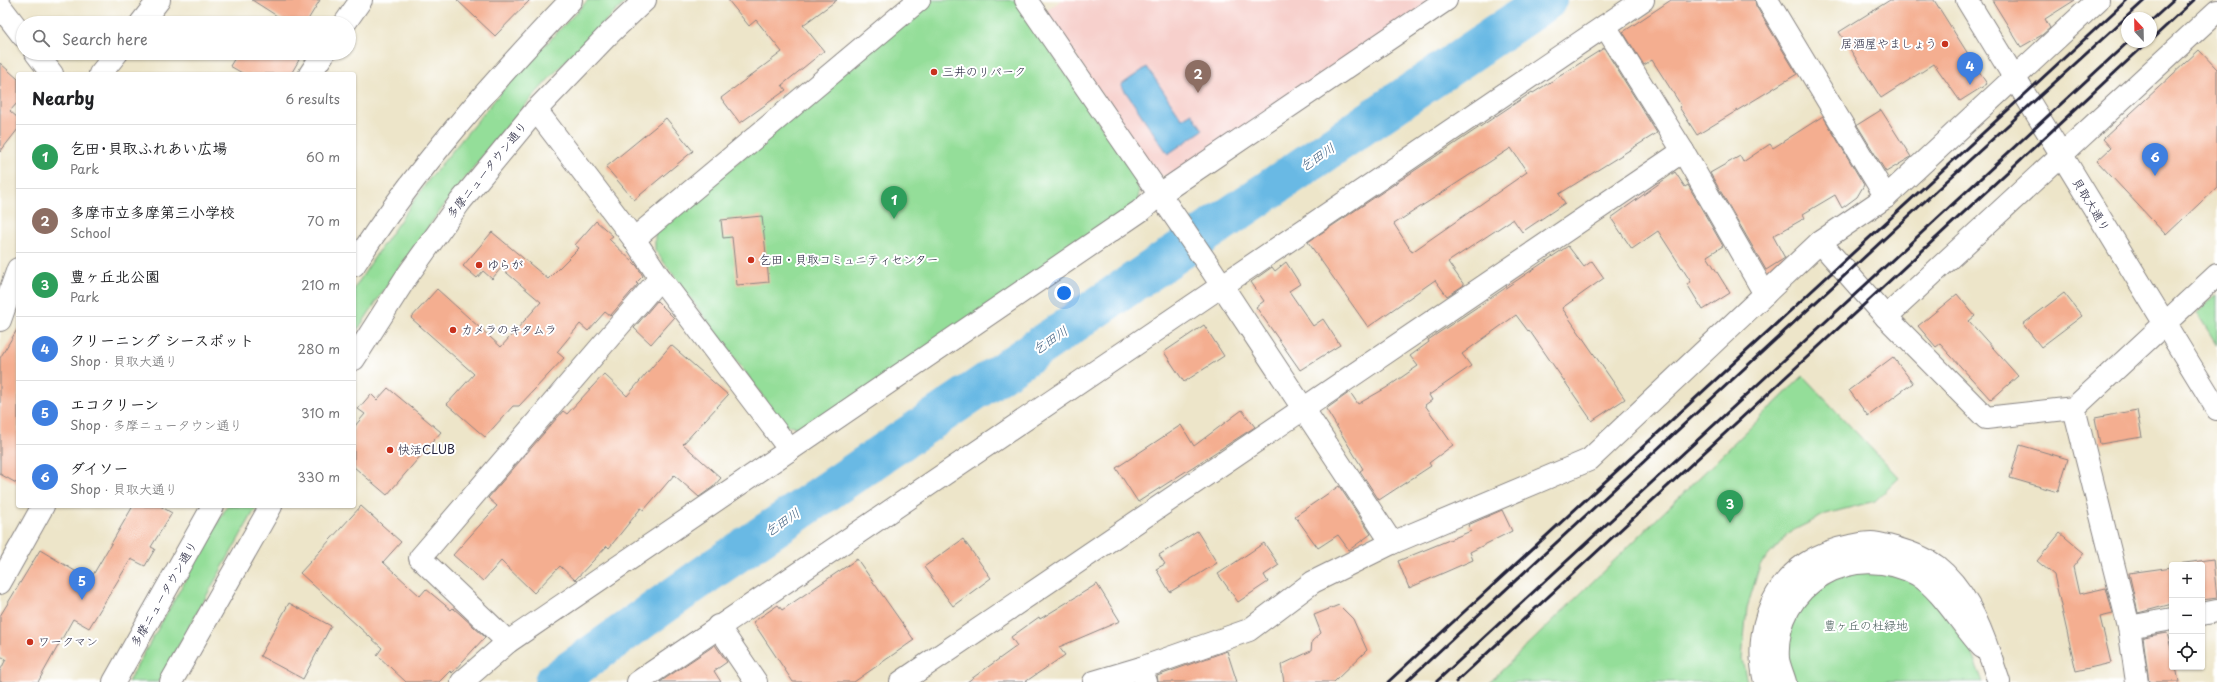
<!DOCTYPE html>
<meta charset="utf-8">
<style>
body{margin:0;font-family:"Playpen Sans","Klee One",sans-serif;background:#f6f6f6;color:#202124}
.controls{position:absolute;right:12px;bottom:12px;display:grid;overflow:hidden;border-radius:4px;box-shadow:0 1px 3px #0004}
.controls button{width:36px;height:36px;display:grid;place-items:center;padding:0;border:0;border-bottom:1px solid #e0e0e0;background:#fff;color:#202124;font:20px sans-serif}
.compass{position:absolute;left:2121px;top:12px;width:36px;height:36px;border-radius:50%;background:#fff;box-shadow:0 1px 3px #0004;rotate:338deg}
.you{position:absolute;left:1064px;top:293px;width:14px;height:14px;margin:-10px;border:3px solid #fff;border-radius:50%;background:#1a73e8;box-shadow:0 0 0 6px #1a73e833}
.badge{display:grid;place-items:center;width:26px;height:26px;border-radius:50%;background:#c8321e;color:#fff;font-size:13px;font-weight:700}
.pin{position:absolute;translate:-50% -33px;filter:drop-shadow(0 1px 2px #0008)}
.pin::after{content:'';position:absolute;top:21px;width:14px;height:12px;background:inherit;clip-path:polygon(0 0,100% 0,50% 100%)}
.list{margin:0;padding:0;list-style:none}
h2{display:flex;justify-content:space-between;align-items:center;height:52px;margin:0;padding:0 16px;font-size:17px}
h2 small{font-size:13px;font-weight:400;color:#757577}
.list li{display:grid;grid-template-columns:26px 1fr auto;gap:12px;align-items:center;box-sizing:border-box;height:64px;padding:0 16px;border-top:1px solid #e0e0e0}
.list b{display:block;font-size:15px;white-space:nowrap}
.list p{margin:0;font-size:13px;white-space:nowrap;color:#757577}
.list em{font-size:13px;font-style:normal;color:#757577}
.icon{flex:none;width:22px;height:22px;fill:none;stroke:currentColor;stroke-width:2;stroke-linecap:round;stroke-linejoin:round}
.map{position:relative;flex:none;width:2217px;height:682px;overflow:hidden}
.search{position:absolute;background:#fff;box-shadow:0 1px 3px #0004;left:16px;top:16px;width:340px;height:44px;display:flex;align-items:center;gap:10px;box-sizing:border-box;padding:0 14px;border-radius:22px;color:#757577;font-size:15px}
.panel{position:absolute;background:#fff;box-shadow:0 1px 3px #0004;left:16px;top:72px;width:340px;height:436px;border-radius:4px}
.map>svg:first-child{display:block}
</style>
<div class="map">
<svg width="2217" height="682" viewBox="0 0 2217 682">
<rect width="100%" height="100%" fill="#fff"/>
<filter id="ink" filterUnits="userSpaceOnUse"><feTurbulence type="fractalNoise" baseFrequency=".025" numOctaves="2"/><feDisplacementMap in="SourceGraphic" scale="8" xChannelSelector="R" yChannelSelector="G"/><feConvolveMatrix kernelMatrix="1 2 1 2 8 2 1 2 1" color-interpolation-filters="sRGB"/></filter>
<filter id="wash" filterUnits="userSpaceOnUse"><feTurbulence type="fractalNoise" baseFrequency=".012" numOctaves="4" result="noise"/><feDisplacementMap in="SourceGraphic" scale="16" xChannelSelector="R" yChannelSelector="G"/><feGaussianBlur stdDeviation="0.9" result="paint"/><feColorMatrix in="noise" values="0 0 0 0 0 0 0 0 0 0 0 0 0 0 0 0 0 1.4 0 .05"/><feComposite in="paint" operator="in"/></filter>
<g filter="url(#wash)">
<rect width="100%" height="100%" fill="#ede5c9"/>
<polygon fill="#f7d0cc" points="1062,0 1436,0 1171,176 1155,175 1046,11"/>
<g fill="#94de99" stroke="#5b806a">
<path d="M 588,0 L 628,0 C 523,96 436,209 359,328 L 354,331 L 354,289 L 378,252 L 430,178 L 507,85 Z"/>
<polygon points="929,0 1015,0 1139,181 1138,207 809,430 784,425 655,250 655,232"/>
<polygon points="2217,294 2217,345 2197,313"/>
<polygon points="1803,376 1899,478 1875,501 1826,514 1790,532 1760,565 1747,608 1742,659 1747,682 1490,682"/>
<polygon points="227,506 257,506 158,682 128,682"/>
<polygon points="1861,568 1914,581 1935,600 1970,650 1983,682 1793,682 1785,658 1788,635 1798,610 1815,588"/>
</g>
<g fill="#69b9e4" stroke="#466e90">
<polygon points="1531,0 1557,0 1521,24 1514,11"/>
<polygon points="1147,67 1182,119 1192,113 1203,130 1168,154 1121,85"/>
</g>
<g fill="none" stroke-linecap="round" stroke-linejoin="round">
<polyline stroke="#69b9e4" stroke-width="40" points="554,682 712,570 1547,0"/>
</g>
<g id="blocks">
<g fill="#f4ae90" fill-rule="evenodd">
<polygon points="252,0 320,0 306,23 288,23"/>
<polygon points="457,0 530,0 495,36"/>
<polygon points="728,0 837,0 803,25 824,51 782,85 786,90 740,123 721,98 782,52 756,20 749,26"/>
<polygon points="1671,0 1755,0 1756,6 1797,74 1697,135 1679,107 1681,105 1652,60 1644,65 1623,32"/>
<polygon points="1890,0 1934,0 1987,84 1960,101 1934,64 1881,98 1839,32"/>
<polygon points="1992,0 2075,0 2045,19 2050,28 2042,35 2021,47"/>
<path d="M 1604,48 L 1657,133 L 1559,194 L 1565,203 L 1522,232 L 1513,219 L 1448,262 L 1464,285 L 1447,296 L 1435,280 L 1368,327 L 1308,242 L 1532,92 L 1533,93 ZM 1511,148 L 1527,172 L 1412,252 L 1394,224 Z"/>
<polygon points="2199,50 2217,69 2217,187 2166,235 2097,161 2111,148 2103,139"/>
<polygon points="238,53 287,53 299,60 291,74 244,74 230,66"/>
<polygon points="0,63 18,79 18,102 10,111 18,118 18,129 0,152"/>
<polygon points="1881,110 1911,157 1886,172 1857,125"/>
<polygon points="1823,116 1864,185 1857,197 1842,208 1835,195 1803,214 1805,218 1773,236 1785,258 1766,270 1710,173 1740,156 1743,162 1770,144 1773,148"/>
<polygon points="666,118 693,151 634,200 606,167"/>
<polygon points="1675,172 1685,187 1688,185 1723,246 1707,256 1730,293 1703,310 1687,284 1691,282 1658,231 1632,249 1611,218"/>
<polygon points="762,216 769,282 737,285 732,237 723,238 721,220"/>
<polygon points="596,221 613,236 609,239 637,266 643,276 636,283 638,284 610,316 605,312 588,331 580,324 557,352 564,358 519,406 513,406 485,437 447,404 474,374 411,318 437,289 501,347 541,302 501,268 492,279 483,271 477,278 463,266 492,232 548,279 579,248 575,245"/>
<polygon points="1568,246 1584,267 1592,261 1604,278 1562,308 1625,399 1592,421 1529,330 1528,331 1516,315 1462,354 1471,366 1429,395 1432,400 1425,405 1453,445 1429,463 1431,466 1379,500 1360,471 1363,469 1326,409 1350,392 1358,404 1386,388 1418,366 1410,356 1429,342 1428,340"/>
<polygon points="1286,262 1300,284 1289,291 1313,326 1323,319 1340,345 1300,370 1256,307 1264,301 1251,282 1272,267 1275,271"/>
<polygon points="2064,293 2082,316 2041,347 2023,324"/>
<polygon points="1957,294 1975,316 1969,321 2018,376 1991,400 1940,344 1936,347 1918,326"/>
<polygon points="657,301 674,318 651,344 634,328"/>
<polygon points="1204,325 1224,356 1184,382 1164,352"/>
<polygon points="18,328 18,484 0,474 0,358"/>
<polygon points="671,345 728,395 683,444 721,478 713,487 699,497 674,475 644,510 641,508 609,548 607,546 575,580 560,566 534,593 501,561 483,581 453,555 497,506 488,498 563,411 567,414 604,374 627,396"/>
<polygon points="1893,357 1913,383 1868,416 1849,390"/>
<polygon points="388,388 441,432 387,495 354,467 354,427 365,414 358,409 371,394 377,400"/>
<polygon points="1242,410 1255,427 1138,502 1116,468 1181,425 1194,446"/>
<polygon points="2137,410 2142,437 2100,444 2095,418"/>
<polygon points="2020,445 2068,459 2058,492 2010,478"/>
<polygon points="1339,486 1371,534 1349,550 1338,535 1318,548 1295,516"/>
<polygon points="133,506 160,506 172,513 151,547 155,549 145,566 131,559 89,628 73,619 38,682 0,682 0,671 6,659 0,656 0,616 40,550 90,580"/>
<polygon points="361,506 401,542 383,562 420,596 426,589 451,610 453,608 461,615 485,637 452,673 450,671 439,682 406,682 377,655 382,648 300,573"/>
<polygon points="1502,510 1512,531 1470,552 1473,560 1409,588 1398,561 1471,531 1468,525"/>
<polygon points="1197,531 1217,563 1170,592 1156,569 1165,564 1159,555"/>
<polygon points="2060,533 2084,553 2073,567 2079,594 2106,588 2113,614 2100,617 2111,663 2076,671 2054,575 2037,561"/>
<polygon points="963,539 991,578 953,606 924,567"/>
<polygon points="1264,543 1279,565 1264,575 1268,582 1238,602 1218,574"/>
<polygon points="857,559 914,640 854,682 793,682 753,622 778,605 782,610"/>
<polygon points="2213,559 2217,598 2202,600 2202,565 2178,564"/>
<polygon points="2172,567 2172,604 2138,613 2129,573"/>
<polygon points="1097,584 1120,621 1059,647 1065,655 1025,682 967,682 1017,646 1011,637 1039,617 1040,619"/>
<polygon points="289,603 331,626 303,679 260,656"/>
<polygon points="1339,605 1353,619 1367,650 1334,682 1284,682 1281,665 1311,651 1312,641 1321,633 1314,615"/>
<polygon points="2167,633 2172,652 2172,667 2176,667 2179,682 2149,682 2143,637"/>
<polygon points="715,645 727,662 714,671 721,682 660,682"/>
<polygon points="1227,651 1237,682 1158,682 1157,676"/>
</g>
</g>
</g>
<g filter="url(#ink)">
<use href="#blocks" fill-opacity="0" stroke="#888482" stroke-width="1"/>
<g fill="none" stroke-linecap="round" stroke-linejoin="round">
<defs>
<g id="street">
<polyline points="1026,0 1211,269 1392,543"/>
<polyline points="1767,0 1886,197"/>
<polyline points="0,6 23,36"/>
<polyline points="141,23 159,0"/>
<polyline points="345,23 361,0"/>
<polyline points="1605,26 1683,151 1765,294"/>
<polyline points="36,53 52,74"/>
<polyline points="100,74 117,53"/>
<polyline points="310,74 324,53"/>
<polyline points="536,110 634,239 660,278 790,450"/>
<polyline points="634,239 919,0"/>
<polyline points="1820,242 1886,317 1986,418 2074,408 2129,627 2137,682"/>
<polyline points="1886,317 2217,11"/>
<polyline points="0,320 18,269"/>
<polyline points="2074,408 2217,275"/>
<polyline points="0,583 43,506"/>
<polyline points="2202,614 2217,611"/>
<polyline points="718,626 756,682"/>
<polyline points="2129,627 2172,619"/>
<polyline points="508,642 420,558 660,278"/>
<polyline points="462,682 508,642 1140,211 1160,194 1446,0"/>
<polyline points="638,682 1643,0"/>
<polyline points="901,682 1683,151"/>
<polyline points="1094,682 1141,668"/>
<polyline points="1146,682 1141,668 1249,630 1313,582 1392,543 1589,460 1820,242 1886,197 2098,0"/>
<path d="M 1765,682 C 1750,618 1783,558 1850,546 C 1857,545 1864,543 1871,543 C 1879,543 1887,546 1895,548 C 1909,552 1924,557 1936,566 C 1964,588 1979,623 1990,656"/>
<path d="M 1785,682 C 1783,675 1779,666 1778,659 C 1773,583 1854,539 1918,575 C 1941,589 1963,627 1982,647"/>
</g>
<g id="secondary">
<polyline points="1967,0 2217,409"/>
<path d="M 354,265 C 416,168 492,83 571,0"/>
<polyline points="354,359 405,279 460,202 536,110 609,34 645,0"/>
<polyline points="1990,656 1999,682"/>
<polyline points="114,682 213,506"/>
<polyline points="171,682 271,506"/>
</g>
</defs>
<use href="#street" stroke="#888482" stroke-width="24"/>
<use href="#secondary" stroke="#888482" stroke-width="24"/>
<use href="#street" stroke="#fff" stroke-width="22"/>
<use href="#secondary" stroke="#fff" stroke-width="22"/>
<g stroke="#22223b" stroke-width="3">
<polyline points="2151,21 2174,0"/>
<polyline points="2151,40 2194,0"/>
<polyline points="1388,682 2127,0"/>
<polyline points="1406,682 1938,189 2145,0"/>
<polyline points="1436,682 2128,42"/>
<polyline points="1456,682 2148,42"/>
</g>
</g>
</g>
<g fill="#c8321e" stroke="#fff" stroke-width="1.5">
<circle cx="1945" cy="44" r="4"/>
<circle cx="934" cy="72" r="4"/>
<circle cx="751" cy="260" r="4"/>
<circle cx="479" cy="265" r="4"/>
<circle cx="453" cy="330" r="4"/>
<circle cx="390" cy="450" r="4"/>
<circle cx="30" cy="642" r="4"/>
</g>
<g text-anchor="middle" stroke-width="4" stroke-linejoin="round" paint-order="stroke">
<g font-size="12" fill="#22223b" stroke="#fff" text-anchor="start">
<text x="1937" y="48" text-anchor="end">居酒屋やましょう</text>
<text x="942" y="76">三井のリパーク</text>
<text x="759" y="264">乞田・貝取コミュニティセンター</text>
<text x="487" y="269">ゆらが</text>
<text x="461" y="334">カメラのキタムラ</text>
<text x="398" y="454">快活CLUB</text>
<text x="38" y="646">ワークマン</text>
</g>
<g font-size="12" fill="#22223b" stroke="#fff">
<text transform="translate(487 170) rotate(-51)" y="4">多摩ニュータウン通り</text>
<text transform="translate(2091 205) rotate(59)" y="4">貝取大通り</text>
<text transform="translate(164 594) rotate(-60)" y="4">多摩ニュータウン通り</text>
</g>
<g font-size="12" fill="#445a57" stroke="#fff">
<text x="1866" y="630">豊ヶ丘の杜緑地</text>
</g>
<g font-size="13" font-style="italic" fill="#3e5e7f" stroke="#fff">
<text transform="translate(1317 157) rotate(-34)" y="5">乞田川</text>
<text transform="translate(1050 340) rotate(-34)" y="5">乞田川</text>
<text transform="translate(782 522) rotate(-34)" y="5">乞田川</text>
</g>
</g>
</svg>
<div class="controls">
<button>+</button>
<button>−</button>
<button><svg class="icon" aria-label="locate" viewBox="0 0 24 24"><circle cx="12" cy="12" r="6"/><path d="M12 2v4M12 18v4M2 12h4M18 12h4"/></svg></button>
</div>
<svg class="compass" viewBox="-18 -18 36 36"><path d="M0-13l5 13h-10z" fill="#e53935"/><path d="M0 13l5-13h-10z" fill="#757577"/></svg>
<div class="you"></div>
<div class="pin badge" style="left:894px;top:219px;background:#2e9e5b">1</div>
<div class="pin badge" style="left:1198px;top:93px;background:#8d6e63">2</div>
<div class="pin badge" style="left:1730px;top:523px;background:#2e9e5b">3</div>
<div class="pin badge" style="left:1970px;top:85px;background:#3f7fe0">4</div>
<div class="pin badge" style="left:82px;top:600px;background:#3f7fe0">5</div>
<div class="pin badge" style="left:2155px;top:176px;background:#3f7fe0">6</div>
<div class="search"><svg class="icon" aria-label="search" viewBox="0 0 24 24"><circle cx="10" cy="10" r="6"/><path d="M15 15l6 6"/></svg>Search here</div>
<section class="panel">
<h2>Nearby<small>6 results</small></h2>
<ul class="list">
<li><span class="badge" style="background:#2e9e5b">1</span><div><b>乞田･貝取ふれあい広場</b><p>Park</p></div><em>60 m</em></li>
<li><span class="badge" style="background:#8d6e63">2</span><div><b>多摩市立多摩第三小学校</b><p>School</p></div><em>70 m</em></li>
<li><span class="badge" style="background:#2e9e5b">3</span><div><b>豊ヶ丘北公園</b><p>Park</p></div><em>210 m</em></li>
<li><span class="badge" style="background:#3f7fe0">4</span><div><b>クリーニング シースポット</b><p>Shop · 貝取大通り</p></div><em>280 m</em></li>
<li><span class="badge" style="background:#3f7fe0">5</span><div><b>エコクリーン</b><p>Shop · 多摩ニュータウン通り</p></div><em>310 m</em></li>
<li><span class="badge" style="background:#3f7fe0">6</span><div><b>ダイソー</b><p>Shop · 貝取大通り</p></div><em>330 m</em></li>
</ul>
</section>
</div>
